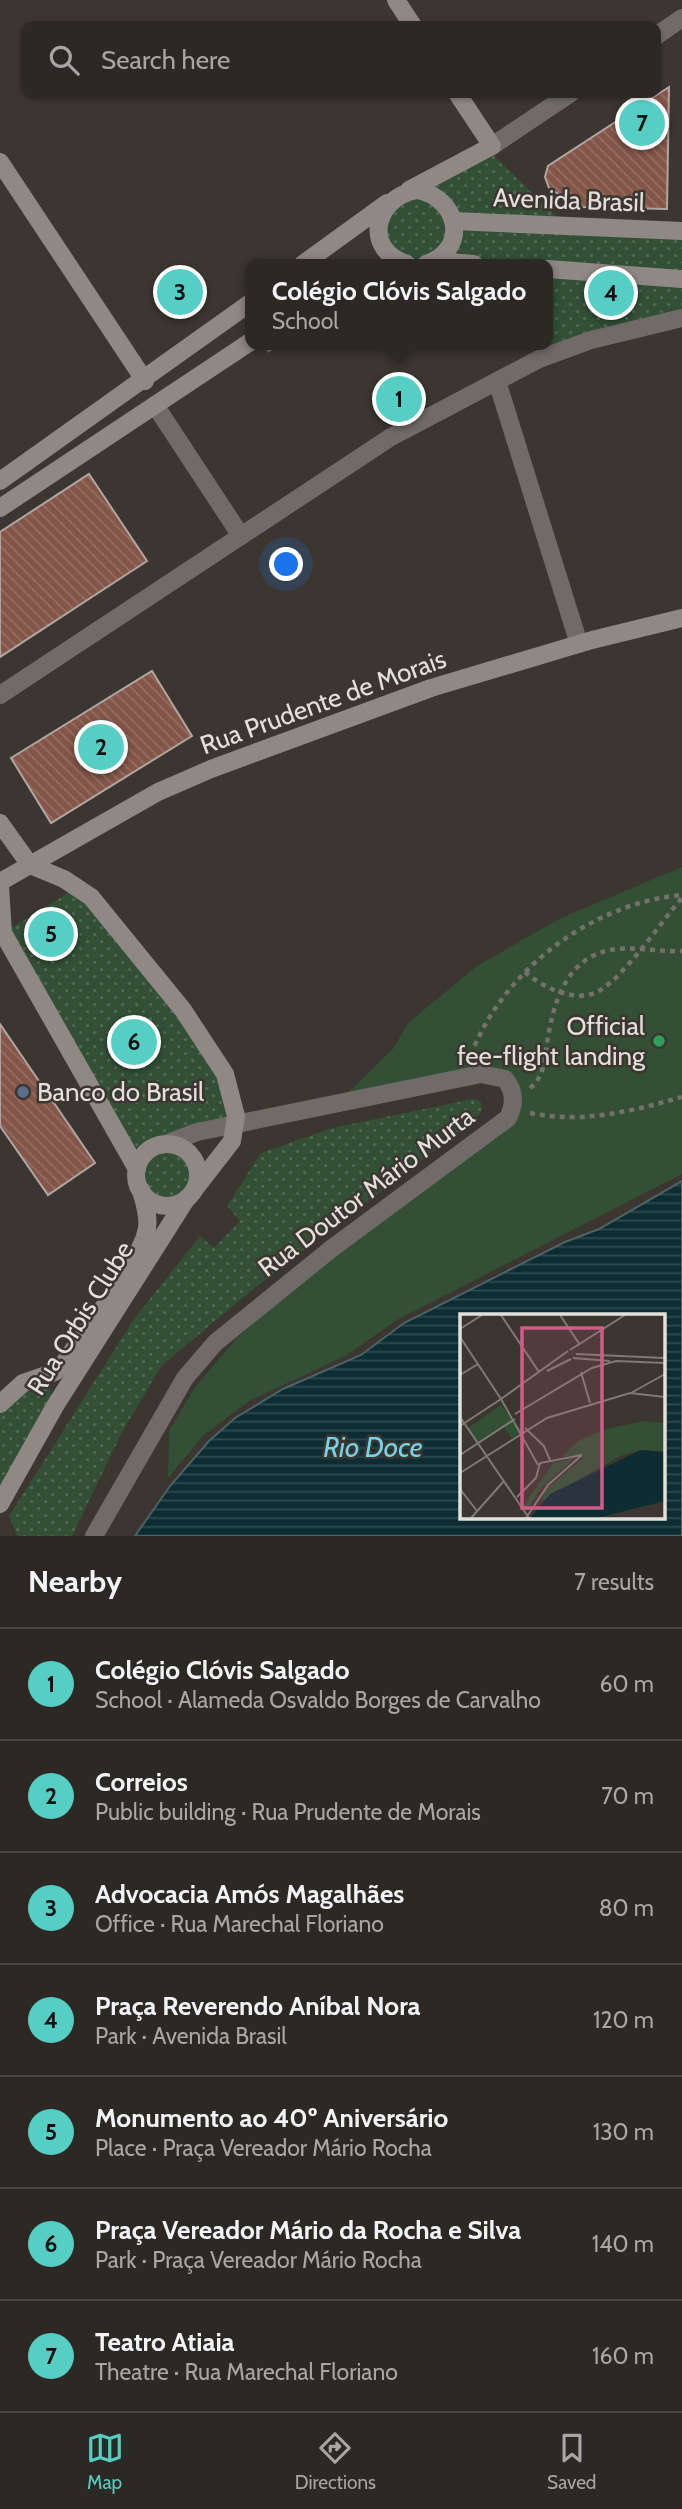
<!DOCTYPE html>
<meta charset="utf-8">
<style>
body{margin:0;font-family:Cabin,sans-serif;background:#34302b;color:#f1f3f6}
.you{position:absolute;left:287px;top:565px;width:24px;height:24px;margin:-18px;border:5px solid #fff;border-radius:50%;background:#1a73e8;box-shadow:0 0 0 10px #1a73e833}
.badge{display:grid;place-items:center;width:46px;height:46px;border-radius:50%;background:#56cec3;color:#111;font-size:23px;font-weight:700}
.pin{position:absolute;translate:-50% -50%;border:4px solid #fff;box-shadow:0 2px 7px #0006}
.popup{position:absolute;left:245px;top:259px;width:308px;height:91px;box-sizing:border-box;display:grid;place-content:center;border-radius:14px;background:#2c2823;filter:drop-shadow(0 2px 5px #0005);font-size:23px;white-space:nowrap;color:#a6a6a6}
.popup b{font-size:26px;color:#f1f3f6}
.popup::after{content:'';position:absolute;left:50%;top:100%;margin-left:-14px;border:14px solid transparent;border-top-color:#2c2823}
.list{margin:0;padding:0;list-style:none}
h2{display:flex;justify-content:space-between;align-items:center;height:91px;margin:0;padding:0 28px;font-size:30px}
h2 small{font-size:23px;font-weight:400;color:#a6a6a6}
.list li{display:grid;grid-template-columns:46px 1fr auto;gap:21px;align-items:center;box-sizing:border-box;height:112px;padding:0 28px;border-top:2px solid #484441}
.list b{display:block;font-size:26px;white-space:nowrap}
.list p{margin:0;font-size:23px;white-space:nowrap;color:#a6a6a6}
.list em{font-size:23px;font-style:normal;color:#a6a6a6}
.icon{flex:none;width:38px;height:38px;fill:none;stroke:currentColor;stroke-width:2;stroke-linecap:round;stroke-linejoin:round}
.map{position:relative;flex:none;width:682px;height:1536px;overflow:hidden}
.search{position:absolute;background:#2c2823;box-shadow:0 2px 5px #0004;left:21px;right:21px;top:21px;height:77px;display:flex;align-items:center;gap:18px;box-sizing:border-box;padding:0 24px;border-radius:14px;color:#a6a6a6;font-size:26px}
.sheet{height:875px;background:#2c2823}
nav{display:flex;justify-content:space-around;align-items:center;box-sizing:border-box;height:98px;border-top:2px solid #484441;background:#2c2823;font-size:19px;color:#a6a6a6}
nav a{display:grid;justify-items:center;gap:4px}
nav .on{color:#56cec3}
.map>svg:first-child{display:block}
</style>
<div class="map">
<svg width="682" height="1536" viewBox="0 0 682 1536">
<defs>
<pattern id="green-dots" width="8" height="8" patternUnits="userSpaceOnUse" patternTransform="scale(1.75)"><rect width="8" height="8" fill="#335037"/><path d="M2 2h.1M6 6h.1" fill="none" stroke="#506953" stroke-width="1.8" stroke-linecap="round"/></pattern>
<pattern id="water-rules" width="6" height="5" patternUnits="userSpaceOnUse" patternTransform="scale(1.75)"><rect width="6" height="5" fill="#0d2d33"/><path d="M0 2.5h6" fill="none" stroke="#304b50"/></pattern>
<pattern id="building-back-hatch" width="6" height="6" patternUnits="userSpaceOnUse" patternTransform="scale(1.75)"><rect width="6" height="6" fill="#835649"/><path d="M-1 5l2 2M0 0l6 6M5-1l2 2" fill="none" stroke="#946e63"/></pattern>
</defs>
<rect width="100%" height="100%" fill="#3b362f"/>
<g fill="url(#green-dots)">
<polygon points="492,154 557,217 456,216 425,186"/>
<circle cx="416" cy="229" r="30"/>
<polygon points="454,221 682,231 682,318 539,359 539,345 548,345 548,264 474,264 444,254"/>
<polygon points="78,887 225,1074 236,1116 156,1146 147,1151 135,1167 3,933"/>
<path d="M 473,1099 L 480,1101 C 485,1111 479,1115 471,1122 L 251,1291 L 161,1366 L 121,1434 L 72,1536 L 17,1536 L 9,1516 L 134,1319 L 200,1236 L 214,1248 L 240,1221 L 227,1206 L 261,1153 L 332,1128 Z"/>
<circle cx="166" cy="1174" r="26"/>
<polygon points="44,1385 50,1389 51,1396 0,1496 0,1408 24,1386"/>
</g>
<polygon fill="#335037" points="682,867 682,1174 395,1321 347,1355 249,1401 204,1435 168,1478 169,1431 195,1387 238,1337 326,1260 512,1121 496,1072 339,1101 393,1049 409,1022 477,966 561,918"/>
<path fill="url(#water-rules)" stroke="#4d6265" stroke-width="2" fill-rule="evenodd" d="M 682,1181 L 682,1536 L 135,1536 L 170,1486 L 209,1441 L 235,1418 L 283,1389 L 361,1355 L 404,1323 L 565,1242 L 599,1229 ZM 462,1316 L 663,1316 L 663,1517 L 462,1517 Z"/>
<g fill="url(#building-back-hatch)" stroke="#b1a5a2" stroke-width="2">
<polygon points="669,87 667,209 579,207 549,188 545,177 548,166"/>
<polygon points="89,474 147,561 0,657 0,532"/>
<polygon points="152,671 192,736 51,823 11,758"/>
<polygon points="0,1024 95,1163 48,1195 0,1126"/>
</g>
<g fill="none" stroke-linecap="round" stroke-linejoin="round">
<g stroke="#74706a" stroke-width="4.5" stroke-dasharray="5 5" stroke-linecap="butt">
<polyline points="267,351 276,345"/>
<path d="M 525,972 C 542,987 576,1004 599,991 C 626,975 660,923 682,898"/>
<path d="M 471,1055 C 503,970 592,903 682,895"/>
<path d="M 530,1088 C 544,1077 544,1061 547,1044 C 553,1002 567,954 617,949 C 638,947 661,952 682,951"/>
<path d="M 530,1113 C 581,1124 633,1111 682,1097"/>
</g>
<g stroke="#706b69" stroke-width="18">
<polyline points="656,36 682,18"/>
<polyline points="492,146 571,93"/>
<polyline points="497,381 579,644"/>
<polyline points="155,405 241,536"/>
<polyline points="0,695 391,437 539,359 591,340 682,318"/>
<path d="M 94,1536 L 185,1378 L 215,1343 L 331,1249 L 508,1118 C 515,1104 515,1091 505,1079 L 481,1074 L 197,1132 L 166,1144"/>
</g>
<g stroke="#8f8885" stroke-width="18">
<polyline points="396,0 413,26"/>
<polyline points="0,162 145,381"/>
<polyline points="409,190 492,146 457,93"/>
<polyline points="454,221 682,231"/>
<polyline points="434,261 474,264"/>
<polyline points="303,264 387,203"/>
<path d="M 407,264 C 363,250 373,198 417,190 C 459,198 470,249 426,264"/>
<polyline points="548,269 682,279"/>
<polyline points="0,481 250,303"/>
<polyline points="0,508 250,342"/>
<polyline points="0,823 30,865"/>
<polyline points="30,865 64,879 91,897 183,1010 225,1074 236,1116 232,1141 194,1190"/>
<polyline points="0,882 158,792 211,769 431,688 592,640 682,618"/>
<polyline points="0,886 3,933 137,1169"/>
<circle cx="167" cy="1175" r="31"/>
<path d="M 0,1404 L 23,1383 L 55,1372 L 64,1363 C 84,1334 143,1258 147,1228 C 149,1215 144,1202 141,1190"/>
<polyline points="0,1504 55,1406 187,1198"/>
</g>
</g>
<circle fill="#2e9e5b" stroke="#3b362f" stroke-width="2.5" cx="659" cy="1041" r="7"/>
<circle fill="#5c6f8a" stroke="#3b362f" stroke-width="2.5" cx="23" cy="1092" r="7"/>
<g text-anchor="middle" stroke-width="5" stroke-linejoin="round" paint-order="stroke">
<g font-size="26" fill="#e3dfdb" stroke="#3b362f">
<text transform="translate(569 200) rotate(2)" y="9">Avenida Brasil</text>
<text transform="translate(323 702) rotate(-20)" y="9">Rua Prudente de Morais</text>
<text transform="translate(366 1192) rotate(-37)" y="9">Rua Doutor Mário Murta</text>
<text transform="translate(80 1318) rotate(-58)" y="9">Rua Orbis Clube</text>
</g>
<g font-size="26" fill="#e3dfdb" stroke="#3b362f" text-anchor="end">
<text x="645" y="1035">Official<tspan x="645" dy="30">fee-flight landing</tspan></text>
<text x="37" y="1101" text-anchor="start">Banco do Brasil</text>
</g>
<g font-size="28" font-style="italic" fill="#74d3e6" stroke="#3b362f">
<text x="373" y="1457">Rio Doce</text>
</g>
</g>
<g transform="translate(460 1314)">
<rect width="205" height="205" fill="#3b362f"/>
<path d="M 41,91 L 62,117 L 52,124 L 44,113 L 18,129 L 8,114 ZM 116,143 L 81,174 L 66,197 L 63,192 L 93,149 Z" fill="#335037"/>
<path d="M 184,107 L 204,109 L 205,138 L 180,136 L 160,142 L 82,187 L 85,176 L 122,145 L 123,141 L 102,143 L 118,127 L 142,116 Z" fill="#335037"/>
<path d="M 181,136 L 205,138 L 205,187 L 137,204 L 70,204 L 90,180 Z" fill="#0d2d33"/>
<path fill="none" stroke="#7e7a74" stroke-width="2" d="M 41,1 L 79,58M 100,1 L 120,31M 0,15 L 22,1M 0,23 L 41,85 L 0,112M 110,36 L 165,1M 116,40 L 205,44M 113,44 L 150,47M 87,57 L 111,45M 121,58 L 130,89M 0,61 L 18,50M 171,79 L 205,60M 55,100 L 132,54 L 156,47 L 205,49M 0,103 L 69,204M 65,114 L 84,132 L 90,146M 0,141 L 55,105M 78,151 L 41,85 L 108,37M 0,159 L 87,104 L 170,79 L 205,83M 0,175 L 17,197M 57,183 L 76,164 L 80,149 L 122,141M 11,204 L 44,167M 66,204 L 88,171 L 122,141"/>
<path fill="#ce5e88" fill-opacity="0.15" stroke="#ce5e88" stroke-width="3.5" d="M 62,14 L 142,14 L 142,194 L 62,194 Z"/>
<rect width="205" height="205" fill="none" stroke="#e3dfdb" stroke-width="3.5"/>
</g>
</svg>
<div class="you"></div>
<div class="pin badge" style="left:399px;top:399px">1</div>
<div class="popup"><b>Colégio Clóvis Salgado</b>School</div>
<div class="pin badge" style="left:101px;top:747px">2</div>
<div class="pin badge" style="left:180px;top:292px">3</div>
<div class="pin badge" style="left:611px;top:293px">4</div>
<div class="pin badge" style="left:51px;top:934px">5</div>
<div class="pin badge" style="left:134px;top:1042px">6</div>
<div class="pin badge" style="left:642px;top:123px">7</div>
<div class="search"><svg class="icon" aria-label="search" viewBox="0 0 24 24"><circle cx="10" cy="10" r="6"/><path d="M15 15l6 6"/></svg>Search here</div>
</div>
<section class="sheet">
<h2>Nearby<small>7 results</small></h2>
<ul class="list">
<li><span class="badge">1</span><div><b>Colégio Clóvis Salgado</b><p>School · Alameda Osvaldo Borges de Carvalho</p></div><em>60 m</em></li>
<li><span class="badge">2</span><div><b>Correios</b><p>Public building · Rua Prudente de Morais</p></div><em>70 m</em></li>
<li><span class="badge">3</span><div><b>Advocacia Amós Magalhães</b><p>Office · Rua Marechal Floriano</p></div><em>80 m</em></li>
<li><span class="badge">4</span><div><b>Praça Reverendo Aníbal Nora</b><p>Park · Avenida Brasil</p></div><em>120 m</em></li>
<li><span class="badge">5</span><div><b>Monumento ao 40º Aniversário</b><p>Place · Praça Vereador Mário Rocha</p></div><em>130 m</em></li>
<li><span class="badge">6</span><div><b>Praça Vereador Mário da Rocha e Silva</b><p>Park · Praça Vereador Mário Rocha</p></div><em>140 m</em></li>
<li><span class="badge">7</span><div><b>Teatro Atiaia</b><p>Theatre · Rua Marechal Floriano</p></div><em>160 m</em></li>
</ul>
</section>
<nav>
<a class="on"><svg class="icon" aria-label="map" viewBox="0 0 24 24"><path d="M3 6l6-2 6 2 6-2v14l-6 2-6-2-6 2zM9 4v14M15 6v14"/></svg>Map</a>
<a><svg class="icon" aria-label="directions" viewBox="0 0 24 24"><path d="M12 3l9 9-9 9-9-9zM9 14v-3h6M13 9l2 2-2 2"/></svg>Directions</a>
<a><svg class="icon" aria-label="saved" viewBox="0 0 24 24"><path d="M7 4h10v16l-5-4-5 4z"/></svg>Saved</a>
</nav>
